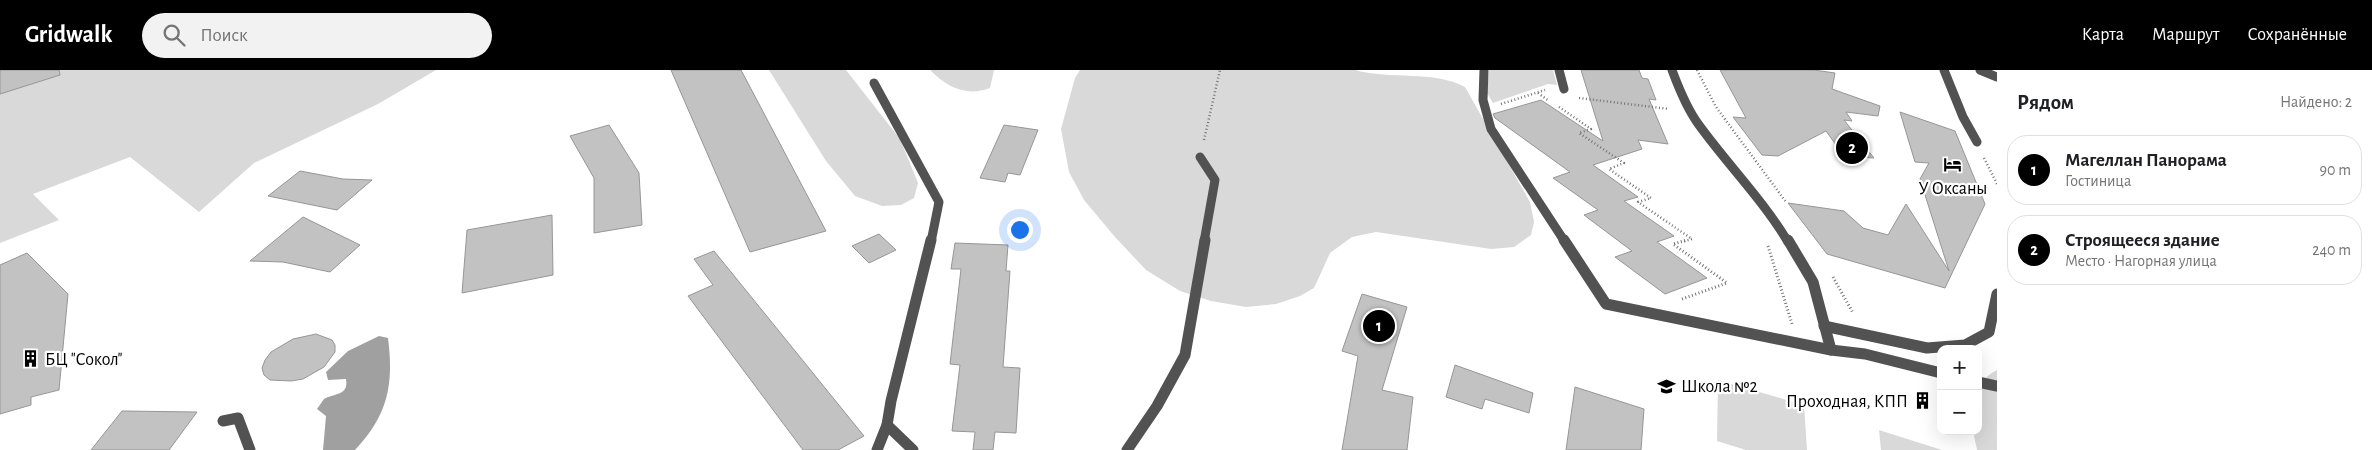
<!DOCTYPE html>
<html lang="ru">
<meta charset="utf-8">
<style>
body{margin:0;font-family:"Alegreya Sans",sans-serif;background:#f2f2f2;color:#202124}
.controls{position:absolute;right:15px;bottom:15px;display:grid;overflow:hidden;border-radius:10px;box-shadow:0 5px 20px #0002}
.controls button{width:45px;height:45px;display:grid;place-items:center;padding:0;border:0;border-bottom:1px solid #e0e0e0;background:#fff;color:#202124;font:25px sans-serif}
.you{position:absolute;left:1019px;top:159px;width:18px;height:18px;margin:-12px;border:4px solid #fff;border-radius:50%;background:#1a73e8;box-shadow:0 0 0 8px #1a73e833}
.badge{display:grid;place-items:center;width:32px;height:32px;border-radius:50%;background:#000;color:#fff;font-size:16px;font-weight:700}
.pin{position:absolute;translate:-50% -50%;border:2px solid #fff;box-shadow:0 1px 5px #0006}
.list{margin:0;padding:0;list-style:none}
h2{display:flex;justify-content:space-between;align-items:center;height:65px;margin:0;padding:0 20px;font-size:21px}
h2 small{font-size:16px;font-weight:400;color:#757577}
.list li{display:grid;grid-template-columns:32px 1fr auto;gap:15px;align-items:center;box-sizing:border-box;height:70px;margin:0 10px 10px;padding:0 10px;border:1px solid #e0e0e0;border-radius:20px}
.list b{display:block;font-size:19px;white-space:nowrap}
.list p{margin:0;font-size:16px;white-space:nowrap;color:#757577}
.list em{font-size:16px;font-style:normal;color:#757577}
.icon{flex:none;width:28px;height:28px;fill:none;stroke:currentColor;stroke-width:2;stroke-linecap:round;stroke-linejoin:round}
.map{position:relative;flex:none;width:1997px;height:380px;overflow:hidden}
header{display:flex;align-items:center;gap:30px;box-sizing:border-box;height:70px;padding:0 25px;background:#000;color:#fff}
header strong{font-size:24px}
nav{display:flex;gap:28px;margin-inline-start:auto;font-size:18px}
.search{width:350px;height:45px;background:#f2f2f2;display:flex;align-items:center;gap:12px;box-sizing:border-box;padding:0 18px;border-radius:28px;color:#757577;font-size:19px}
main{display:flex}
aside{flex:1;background:#fff}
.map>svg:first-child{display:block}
</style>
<header>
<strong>Gridwalk</strong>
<div class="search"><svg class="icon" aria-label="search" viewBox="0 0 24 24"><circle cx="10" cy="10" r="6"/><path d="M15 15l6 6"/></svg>Поиск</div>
<nav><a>Карта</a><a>Маршрут</a><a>Сохранённые</a></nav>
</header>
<main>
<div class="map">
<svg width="1997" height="380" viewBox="0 0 1997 380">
<rect width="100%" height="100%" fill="#fff"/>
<g fill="#d9d9d9">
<polygon points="0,0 436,0 378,34 254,93 199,142 130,87 33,124 59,150 0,173"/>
<polygon points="769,0 846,0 900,69 918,113 914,128 901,135 882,136 855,126 826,91"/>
<path d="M 930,0 L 994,0 L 990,18 C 966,27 947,17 930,0 Z"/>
<path d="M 1080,0 L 1355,0 C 1391,10 1433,0 1465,17 L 1530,132 L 1534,152 L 1531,165 L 1514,177 L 1491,179 L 1376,162 L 1352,167 L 1330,183 L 1314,218 L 1300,226 L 1276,234 L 1246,237 L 1211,231 L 1180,221 L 1146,200 L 1115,167 L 1084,130 L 1069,102 L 1061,59 L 1075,8 Z"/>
<polygon points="1489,0 1553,0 1557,15 1548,14 1493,33 1487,23"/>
<path d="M 1997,300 L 1997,380 L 1977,380 L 1973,361 L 1978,361 C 1978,336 1971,313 1997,300 Z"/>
<polygon points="1718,310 1804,335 1807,380 1746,380 1717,371"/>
<polygon points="1879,360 1942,380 1881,380"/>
</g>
<path fill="#a0a0a0" d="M 379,266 L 388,268 C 394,315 388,345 355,380 L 323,380 L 326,346 L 317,339 L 324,329 C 334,323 349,326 346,309 L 328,310 L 326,302 L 348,281 Z"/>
<g fill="#c2c2c2" stroke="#969696">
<polygon points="0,0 59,0 60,5 0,24"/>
<polygon points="671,0 741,0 826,161 750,182"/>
<polygon points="1581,0 1639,0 1642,8 1648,9 1656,30 1649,29 1668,74 1638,70 1642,79 1593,95 1638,127 1624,131 1674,166 1657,172 1707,208 1665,224 1615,187 1632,181 1584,145 1598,140 1553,108 1570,102 1495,48 1493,44 1541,30 1603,71"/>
<polygon points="1720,0 1814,0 1835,3 1832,19 1880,36 1878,46 1846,42 1852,51 1844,50 1874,88 1844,86 1826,61 1778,86 1762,85 1733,47 1746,48"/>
<polygon points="1900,42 1955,61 1985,134 1945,218 1827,184 1788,133 1844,141 1863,158 1888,165 1906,134 1949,201 1920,109 1929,93 1915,92"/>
<polygon points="609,55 639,103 642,155 594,163 594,108 570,66"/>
<polygon points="1004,55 1038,60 1020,105 1008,103 1005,112 980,108"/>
<polygon points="300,101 343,109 372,110 337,140 268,126"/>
<polygon points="552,145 553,205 462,223 467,160"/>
<polygon points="303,147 360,175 330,202 283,192 250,191"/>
<polygon points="879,164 896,180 869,193 852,176"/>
<polygon points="955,173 1008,175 1006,201 1010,201 1003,297 1020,298 1016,363 995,362 993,380 973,380 975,362 952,361 960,295 950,294 961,199 951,199"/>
<polygon points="714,181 864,366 838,380 803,380 688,226 713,215 694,189"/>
<polygon points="27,183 68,224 59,320 31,327 31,335 0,344 0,195"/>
<polygon points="1362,224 1407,237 1382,320 1413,327 1407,380 1342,380 1358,286 1342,281"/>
<polygon points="316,264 332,270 335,275 335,282 324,297 303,309 291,311 270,310 264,305 262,298 265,290 271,282 293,269"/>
<polygon points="1455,295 1533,323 1529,343 1485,329 1482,339 1446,327"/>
<polygon points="1575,317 1644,339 1641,380 1566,380"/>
<polygon points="122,341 197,342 169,380 91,380"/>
</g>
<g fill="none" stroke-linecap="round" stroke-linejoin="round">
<g stroke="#747474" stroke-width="2.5" stroke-dasharray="1 2.5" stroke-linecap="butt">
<polyline points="1697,0 1716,37 1786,132"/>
<polyline points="1538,23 1549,31"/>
<polyline points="1579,28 1669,39"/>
<polyline points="1501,34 1545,20"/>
<polyline points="1559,37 1591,59 1579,63 1624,93 1609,99 1651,128 1638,132 1692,169 1682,172"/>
<polyline points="1204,70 1220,0"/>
<polyline points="1984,88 1997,114"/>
</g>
<g stroke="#747474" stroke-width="3" stroke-dasharray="1 2.5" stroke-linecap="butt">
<polyline points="1768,176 1792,254"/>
<polyline points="1833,207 1853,243"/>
<polyline points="1682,229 1727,213 1673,174 1687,170"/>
</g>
<g stroke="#525252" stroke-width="9">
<polyline points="1484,0 1483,30 1491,59 1565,172"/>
<polyline points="1559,0 1564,19"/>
<polyline points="1980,0 1997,7"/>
<polyline points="1200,87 1215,110 1204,172"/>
</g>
<g stroke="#525252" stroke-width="11">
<polyline points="1564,170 1606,234 1831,280 1865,284 1941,303"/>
<polyline points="1824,256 1927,278 1965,275 1989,262 1997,224"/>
<polyline points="1978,312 1997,316"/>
<polyline points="887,355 913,380"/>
<polyline points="1127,380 1157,336 1185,285 1205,170"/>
</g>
<g stroke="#525252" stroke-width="9">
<path d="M 1672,0 C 1679,19 1687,39 1699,55 C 1728,95 1763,130 1788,172"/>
<polyline points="1944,0 1963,47 1977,72"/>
<polyline points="874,13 939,132 931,172"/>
</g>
<g stroke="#525252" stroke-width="11">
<polyline points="1788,170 1813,212 1831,280"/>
<polyline points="223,351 238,348 250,380"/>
<polyline points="877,380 887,355 891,331 931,170"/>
</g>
</g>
<defs>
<symbol id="hotel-bare" viewBox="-9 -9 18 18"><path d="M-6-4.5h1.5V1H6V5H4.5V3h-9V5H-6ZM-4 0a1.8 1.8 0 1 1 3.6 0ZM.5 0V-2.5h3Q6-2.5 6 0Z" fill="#000" stroke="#fff" stroke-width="2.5" paint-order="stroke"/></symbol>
<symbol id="building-bare" viewBox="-9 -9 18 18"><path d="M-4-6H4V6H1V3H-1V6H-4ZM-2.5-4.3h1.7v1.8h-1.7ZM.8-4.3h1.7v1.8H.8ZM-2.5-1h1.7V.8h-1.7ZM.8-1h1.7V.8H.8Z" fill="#000" stroke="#fff" stroke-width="2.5" paint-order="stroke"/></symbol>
<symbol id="school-bare" viewBox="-9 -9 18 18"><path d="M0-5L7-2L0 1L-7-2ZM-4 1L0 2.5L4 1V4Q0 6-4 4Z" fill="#000" stroke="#fff" stroke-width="2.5" paint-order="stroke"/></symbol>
</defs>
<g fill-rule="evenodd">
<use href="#hotel-bare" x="1940" y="82" width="25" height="25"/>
<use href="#building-bare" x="18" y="276" width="25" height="25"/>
<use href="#school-bare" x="1654" y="304" width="25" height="25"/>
<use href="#building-bare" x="1910" y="318" width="25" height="25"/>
</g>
<g text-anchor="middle" stroke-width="4.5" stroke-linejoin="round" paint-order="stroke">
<g font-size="18" fill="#000" stroke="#fff" text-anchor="start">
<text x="1953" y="124" text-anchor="middle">У Оксаны</text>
<text x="45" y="295">БЦ "Сокол"</text>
<text x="1681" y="322">Школа №2</text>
<text x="1908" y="337" text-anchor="end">Проходная, КПП</text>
</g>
</g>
</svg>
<div class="controls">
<button>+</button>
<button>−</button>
</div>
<div class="you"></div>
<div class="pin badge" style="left:1379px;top:256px">1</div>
<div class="pin badge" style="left:1852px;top:78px">2</div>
</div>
<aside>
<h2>Рядом<small>Найдено: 2</small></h2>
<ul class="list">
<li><span class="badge">1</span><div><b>Магеллан Панорама</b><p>Гостиница</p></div><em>90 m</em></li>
<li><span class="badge">2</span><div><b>Строящееся здание</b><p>Место · Нагорная улица</p></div><em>240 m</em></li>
</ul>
</aside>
</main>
